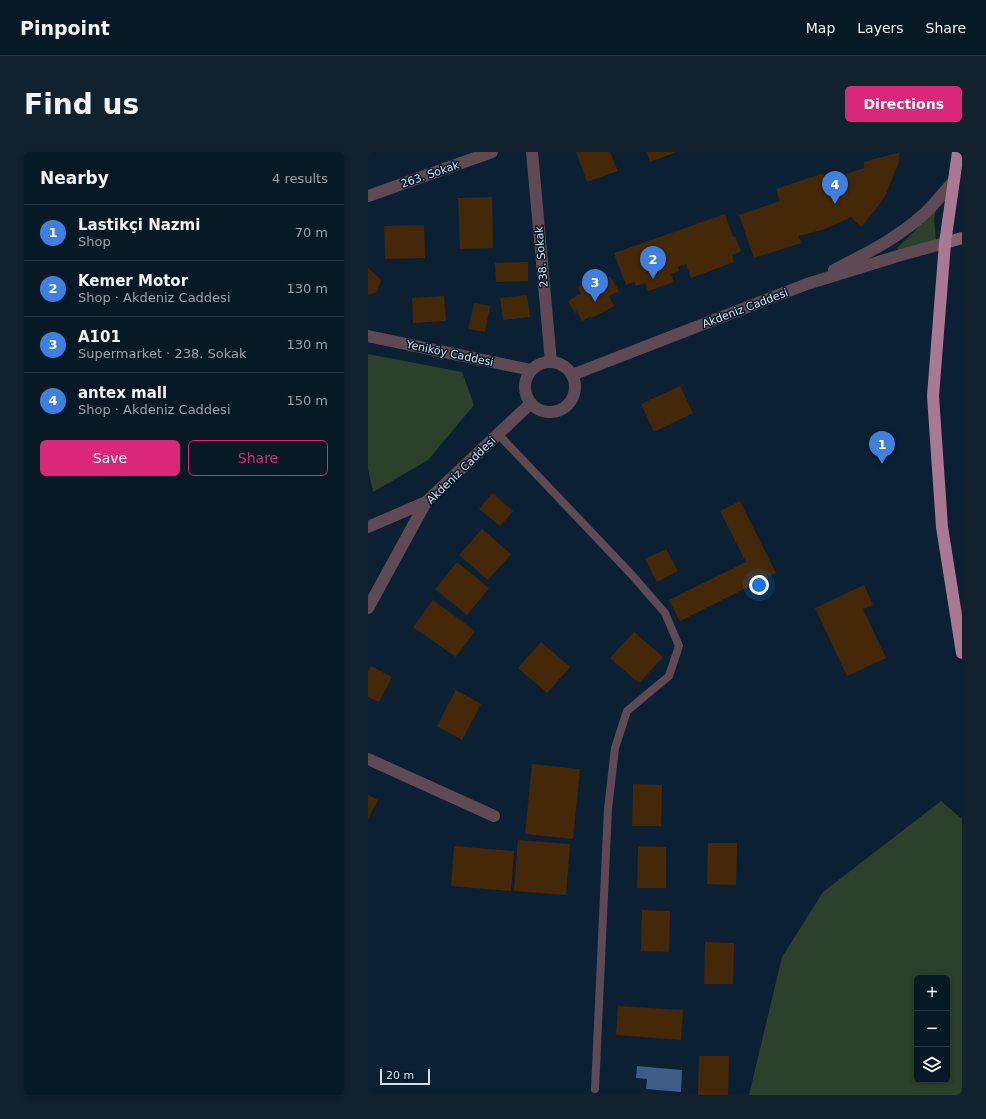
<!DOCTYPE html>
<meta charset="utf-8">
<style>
body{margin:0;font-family:"DejaVu Sans",sans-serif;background:#11222e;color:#f1f3f6}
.controls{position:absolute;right:12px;bottom:12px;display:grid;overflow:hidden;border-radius:6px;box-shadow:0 2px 6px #0003}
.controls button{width:36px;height:36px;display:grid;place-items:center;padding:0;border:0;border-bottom:1px solid #293843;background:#081926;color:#f1f3f6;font:20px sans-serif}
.scale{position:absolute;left:12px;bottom:10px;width:50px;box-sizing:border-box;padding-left:4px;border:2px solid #d4e1ed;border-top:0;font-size:11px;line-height:14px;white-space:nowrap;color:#d4e1ed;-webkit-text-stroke:3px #031829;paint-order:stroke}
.you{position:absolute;left:391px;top:433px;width:14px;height:14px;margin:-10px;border:3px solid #fff;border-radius:50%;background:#1a73e8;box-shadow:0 0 0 6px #1a73e833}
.badge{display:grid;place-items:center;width:26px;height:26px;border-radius:50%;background:#db2777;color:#fff;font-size:13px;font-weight:700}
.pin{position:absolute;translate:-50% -33px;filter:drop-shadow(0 1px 2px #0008)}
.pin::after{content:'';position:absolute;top:21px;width:14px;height:12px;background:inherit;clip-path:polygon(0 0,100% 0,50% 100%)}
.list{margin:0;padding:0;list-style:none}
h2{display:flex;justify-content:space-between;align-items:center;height:52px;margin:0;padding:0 16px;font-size:17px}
h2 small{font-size:13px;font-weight:400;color:#98a0a7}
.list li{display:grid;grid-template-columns:26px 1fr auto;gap:12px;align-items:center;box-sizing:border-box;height:56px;padding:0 16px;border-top:1px solid #293843}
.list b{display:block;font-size:15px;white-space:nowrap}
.list p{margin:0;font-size:13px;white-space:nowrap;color:#98a0a7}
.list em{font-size:13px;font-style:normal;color:#98a0a7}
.actions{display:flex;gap:8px;padding:12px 16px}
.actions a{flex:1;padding:9px 0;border:1px solid #db2777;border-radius:6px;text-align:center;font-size:14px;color:#db2777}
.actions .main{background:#db2777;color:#fff}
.icon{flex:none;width:22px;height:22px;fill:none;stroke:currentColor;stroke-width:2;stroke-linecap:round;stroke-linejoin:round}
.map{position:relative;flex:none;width:594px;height:943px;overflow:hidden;border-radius:6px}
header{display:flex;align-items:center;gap:24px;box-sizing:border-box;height:56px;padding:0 20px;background:#081926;border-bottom:1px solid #293843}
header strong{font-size:19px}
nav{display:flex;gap:22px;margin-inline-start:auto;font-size:14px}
.intro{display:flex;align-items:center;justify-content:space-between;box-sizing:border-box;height:96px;padding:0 24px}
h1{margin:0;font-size:28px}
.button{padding:10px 18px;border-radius:6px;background:#db2777;color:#fff;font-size:14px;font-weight:700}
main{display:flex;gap:24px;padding:0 24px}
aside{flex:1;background:#081926;border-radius:6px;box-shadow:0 2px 6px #0003}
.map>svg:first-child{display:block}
</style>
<header>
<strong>Pinpoint</strong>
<nav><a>Map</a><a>Layers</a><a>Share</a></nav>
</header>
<div class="intro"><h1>Find us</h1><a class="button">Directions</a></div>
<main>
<aside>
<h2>Nearby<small>4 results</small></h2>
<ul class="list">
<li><span class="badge" style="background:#3f7fe0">1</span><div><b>Lastikçi Nazmi</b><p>Shop</p></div><em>70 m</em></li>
<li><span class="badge" style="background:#3f7fe0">2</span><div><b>Kemer Motor</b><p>Shop · Akdeniz Caddesi</p></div><em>130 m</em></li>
<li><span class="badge" style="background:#3f7fe0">3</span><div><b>A101</b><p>Supermarket · 238. Sokak</p></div><em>130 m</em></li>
<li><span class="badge" style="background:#3f7fe0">4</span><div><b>antex mall</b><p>Shop · Akdeniz Caddesi</p></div><em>150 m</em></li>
</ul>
<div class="actions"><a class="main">Save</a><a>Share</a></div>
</aside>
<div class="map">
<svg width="594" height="943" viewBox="0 0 594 943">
<rect width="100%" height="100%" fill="#0b2133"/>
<g fill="#2b412b" fill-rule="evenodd">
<polygon points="568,58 566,68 568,88 533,99 529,96"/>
<polygon points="0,202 94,220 106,253 60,308 5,340 0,317"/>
<path d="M 573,649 L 594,667 L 594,943 L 381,943 L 414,805 L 455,740 ZM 549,826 L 579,826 L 579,928 L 549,928 Z"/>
</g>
<polygon fill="#3e5c85" points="269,914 314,918 313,940 278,937 279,927 268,926"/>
<g fill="#442808">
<polygon points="208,0 242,0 250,19 219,30"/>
<polygon points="279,0 309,0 282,10"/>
<polygon points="532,0 531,10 518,42 511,53 493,75 483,65 457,77 431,84 433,91 386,106 371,63 412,49 408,37 453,22 456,23 458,29 496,16 496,10"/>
<polygon points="124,45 125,96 92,97 90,46"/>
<polygon points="357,62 365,85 367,84 373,99 364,103 366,110 323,126 318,112 310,115 311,119 303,122 306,130 280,139 277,131 268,134 266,130 258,133 246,101"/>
<polygon points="56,73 57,106 17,107 16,74"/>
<polygon points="160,110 160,129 128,130 127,111"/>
<polygon points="0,116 13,128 9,140 0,143"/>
<polygon points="237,123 239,126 242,124 251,139 241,144 246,154 224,166 223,164 214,169 209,159 207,161 200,149 213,141 209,135 225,126 227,129"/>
<polygon points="159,143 162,165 135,168 132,146"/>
<polygon points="76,144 78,169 45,171 44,146"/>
<polygon points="106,151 122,154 117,180 100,177"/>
<polygon points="312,234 325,261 286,280 273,252"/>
<polygon points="124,341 145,359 132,374 111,357"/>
<polygon points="372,349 408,421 312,469 301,448 378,410 352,359"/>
<polygon points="114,377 143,402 120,428 91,403"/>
<polygon points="298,397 310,419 289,430 277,407"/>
<polygon points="89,410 121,436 99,463 67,437"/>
<polygon points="496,433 505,453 495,457 518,506 479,524 447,456"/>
<polygon points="65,448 107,479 88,505 45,475"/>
<polygon points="266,480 295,505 271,531 242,506"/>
<polygon points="173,490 202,515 179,541 150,516"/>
<polygon points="3,514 24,525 11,550 0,545 0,519"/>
<polygon points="88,538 113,552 94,588 69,574"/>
<polygon points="164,612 212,617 205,687 157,682"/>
<polygon points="265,632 294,633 293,674 264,674"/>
<polygon points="0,643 10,648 0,667"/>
<polygon points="150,688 202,692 198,743 146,739"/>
<polygon points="340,691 369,691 368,733 339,732"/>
<polygon points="86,694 146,699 143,739 83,734"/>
<polygon points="270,694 298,695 298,736 269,736"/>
<polygon points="274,758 302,759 301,800 273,799"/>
<polygon points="337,790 366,791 365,832 336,832"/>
<polygon points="250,854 315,858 313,888 248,883"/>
<polygon points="331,904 361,904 360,943 330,943"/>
</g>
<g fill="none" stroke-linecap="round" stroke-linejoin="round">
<polyline stroke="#5f4954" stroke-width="8" points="130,282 264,423 297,461 311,494 301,524 259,559 247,596 240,657 227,937"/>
<g stroke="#5f4954" stroke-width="12">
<polyline points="164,0 183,210"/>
<polyline points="0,44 124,0"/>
<polyline points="0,184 163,218"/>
<polyline points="0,607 126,664"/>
</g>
<g stroke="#5f4954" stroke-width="12">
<path d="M 466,118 C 497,102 530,86 556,62 C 566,53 575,41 585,30"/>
<circle cx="182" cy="235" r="25"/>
<polyline points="204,223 439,132 533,103 577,91"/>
<polyline points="0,375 58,350"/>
<polyline points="0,456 58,350 162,252"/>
</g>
<polyline stroke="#825f71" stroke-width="12" points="577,91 594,86"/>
<polyline stroke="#aa7892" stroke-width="12" points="590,0 577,91 565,244 574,375 594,501"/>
</g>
<g text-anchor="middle" stroke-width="3" stroke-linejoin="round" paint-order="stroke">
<g font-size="11" fill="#d4e1ed" stroke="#031829">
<text transform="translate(62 22) rotate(-19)" y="4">263. Sokak</text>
<text transform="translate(173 105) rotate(-95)" y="4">238. Sokak</text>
<text transform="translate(377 156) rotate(-21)" y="4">Akdeniz Caddesi</text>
<text transform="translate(82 201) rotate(12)" y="4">Yeniköy Caddesi</text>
<text transform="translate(93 318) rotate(-44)" y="4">Akdeniz Caddesi</text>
</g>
</g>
</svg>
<div class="controls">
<button>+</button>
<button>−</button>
<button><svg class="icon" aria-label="layers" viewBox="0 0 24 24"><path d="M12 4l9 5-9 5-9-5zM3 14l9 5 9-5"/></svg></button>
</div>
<div class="scale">20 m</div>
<div class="you"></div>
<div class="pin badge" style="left:514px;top:312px;background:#3f7fe0">1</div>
<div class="pin badge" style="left:285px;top:127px;background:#3f7fe0">2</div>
<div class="pin badge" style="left:227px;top:150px;background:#3f7fe0">3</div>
<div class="pin badge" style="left:467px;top:52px;background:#3f7fe0">4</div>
</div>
</main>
